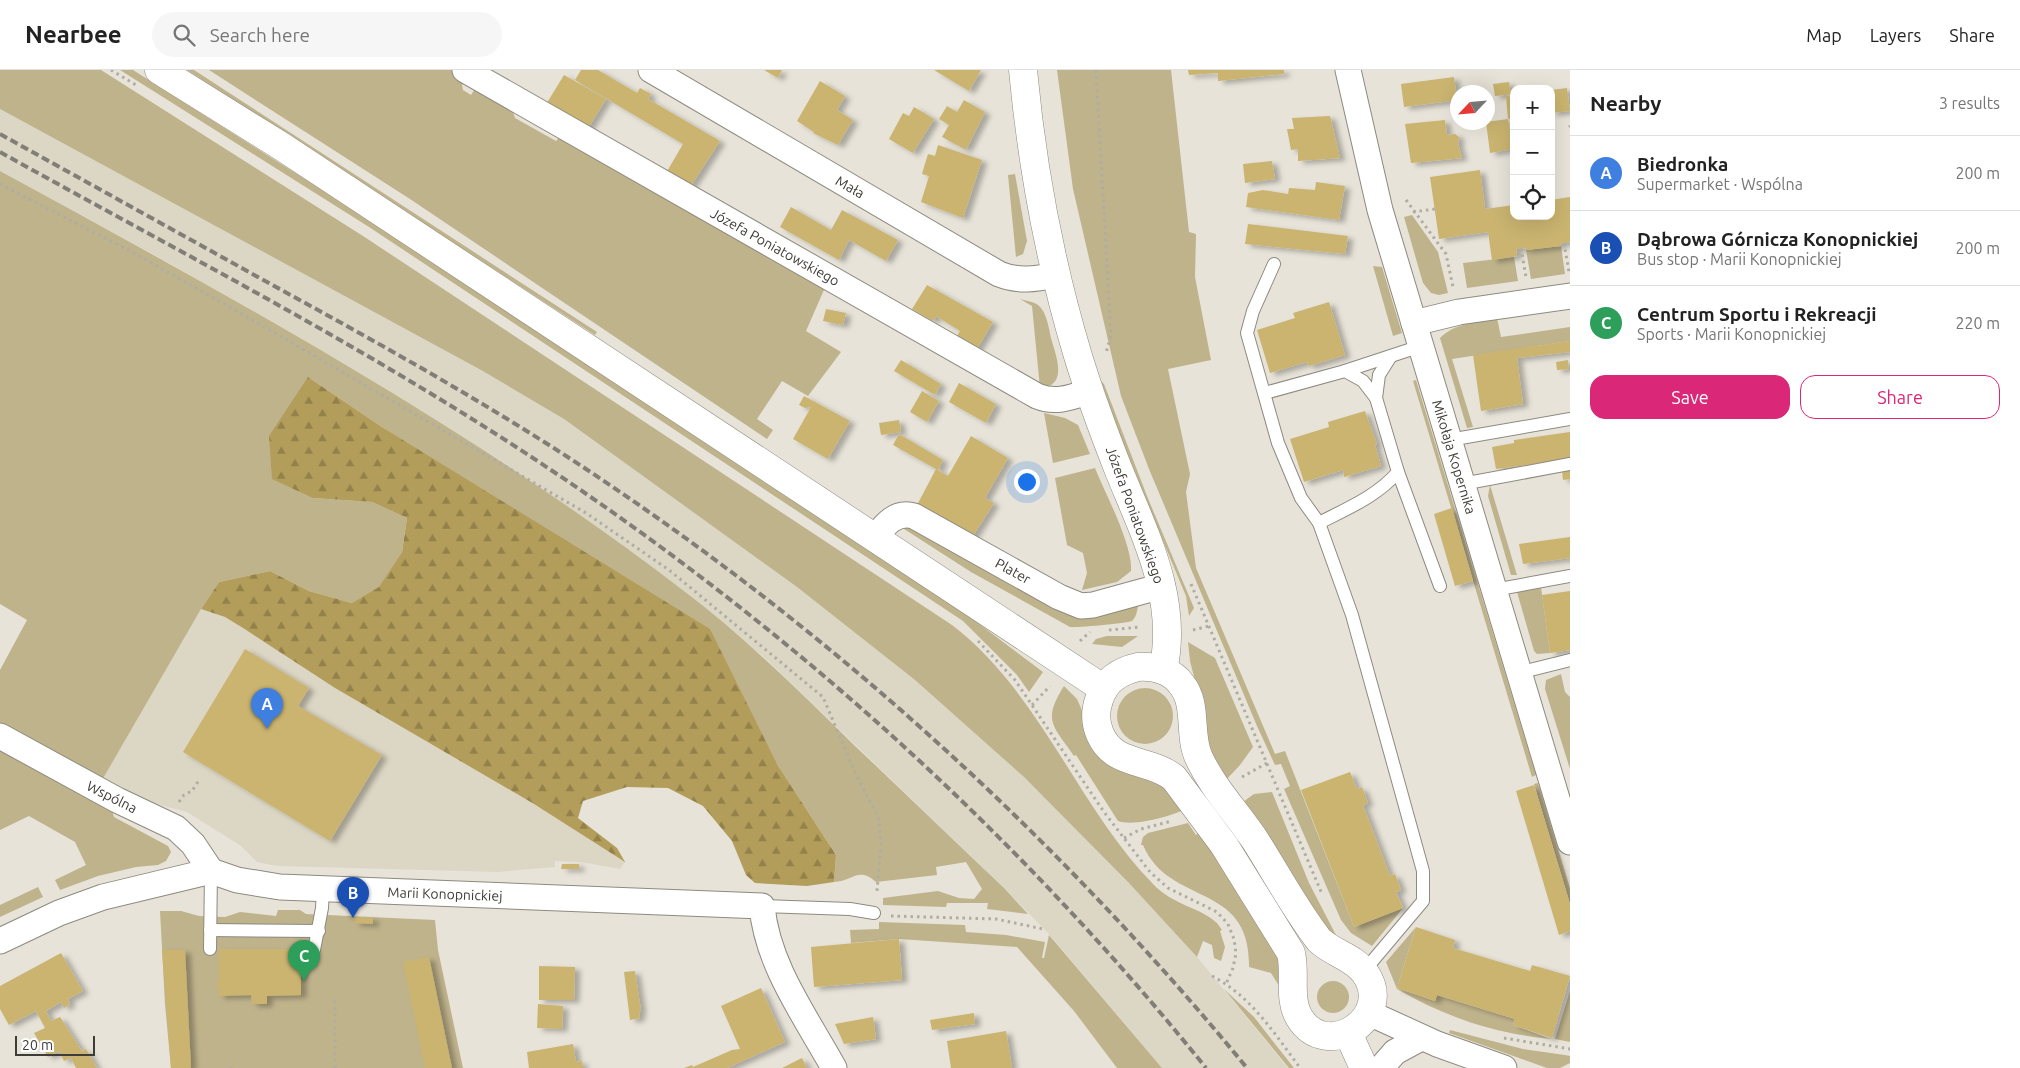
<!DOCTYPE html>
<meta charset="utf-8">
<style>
body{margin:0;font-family:Ubuntu,sans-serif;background:#f6f6f6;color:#222}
.controls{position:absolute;right:15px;top:15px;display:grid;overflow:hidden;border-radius:10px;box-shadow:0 5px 20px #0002}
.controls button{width:45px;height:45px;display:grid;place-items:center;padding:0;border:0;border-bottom:1px solid #e0e0e0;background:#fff;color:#222;font:25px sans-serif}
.compass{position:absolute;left:1450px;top:15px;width:45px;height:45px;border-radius:50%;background:#fff;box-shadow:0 5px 20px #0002;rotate:244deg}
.scale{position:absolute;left:15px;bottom:12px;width:80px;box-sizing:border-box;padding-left:5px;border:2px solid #3e3c38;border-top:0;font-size:14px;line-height:18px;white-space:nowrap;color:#3e3c38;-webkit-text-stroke:4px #fff;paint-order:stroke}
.you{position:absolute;left:1026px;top:411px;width:18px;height:18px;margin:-12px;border:4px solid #fff;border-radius:50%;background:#1a73e8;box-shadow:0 0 0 8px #1a73e833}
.badge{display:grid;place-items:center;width:32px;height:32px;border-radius:50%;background:#db2777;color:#fff;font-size:16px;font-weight:700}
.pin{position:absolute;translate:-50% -41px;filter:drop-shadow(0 1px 2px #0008)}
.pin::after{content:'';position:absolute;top:26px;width:18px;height:15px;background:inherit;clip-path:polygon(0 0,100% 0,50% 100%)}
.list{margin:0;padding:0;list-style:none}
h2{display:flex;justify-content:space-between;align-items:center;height:65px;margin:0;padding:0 20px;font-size:21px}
h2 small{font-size:16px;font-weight:400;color:#767676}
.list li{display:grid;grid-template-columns:32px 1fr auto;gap:15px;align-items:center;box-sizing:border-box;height:75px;padding:0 20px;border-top:1px solid #e0e0e0}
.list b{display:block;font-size:19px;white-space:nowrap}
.list p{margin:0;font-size:16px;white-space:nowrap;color:#767676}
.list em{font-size:16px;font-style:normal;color:#767676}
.actions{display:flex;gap:10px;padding:15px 20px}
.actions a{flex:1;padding:11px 0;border:1px solid #db2777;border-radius:15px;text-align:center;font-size:18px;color:#db2777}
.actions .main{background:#db2777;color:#fff}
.icon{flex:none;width:28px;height:28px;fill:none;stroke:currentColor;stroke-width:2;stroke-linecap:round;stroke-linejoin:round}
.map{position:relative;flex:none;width:1570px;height:998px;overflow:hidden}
header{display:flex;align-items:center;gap:30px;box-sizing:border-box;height:70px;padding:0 25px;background:#fff;border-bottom:1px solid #e0e0e0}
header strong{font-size:24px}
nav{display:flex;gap:28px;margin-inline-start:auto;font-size:18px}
.search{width:350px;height:45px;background:#f6f6f6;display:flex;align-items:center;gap:12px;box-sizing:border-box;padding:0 18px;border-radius:28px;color:#767676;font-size:19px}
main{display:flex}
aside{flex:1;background:#fff}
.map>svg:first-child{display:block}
</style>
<header>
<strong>Nearbee</strong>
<div class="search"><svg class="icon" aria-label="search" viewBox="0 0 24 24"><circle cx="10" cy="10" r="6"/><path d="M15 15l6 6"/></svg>Search here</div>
<nav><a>Map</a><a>Layers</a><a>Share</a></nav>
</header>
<main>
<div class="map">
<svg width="1570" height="998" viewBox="0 0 1570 998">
<defs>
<pattern id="forest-firs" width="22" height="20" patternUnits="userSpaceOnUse" patternTransform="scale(1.25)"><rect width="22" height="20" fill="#b39d5a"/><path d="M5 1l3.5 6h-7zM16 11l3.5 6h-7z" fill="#93814b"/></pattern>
<filter id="shadow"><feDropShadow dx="5.5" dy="3" stdDeviation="2.5" flood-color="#0004"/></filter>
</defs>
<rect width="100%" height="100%" fill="#e7e3d8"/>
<g fill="#dcd6c4">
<polygon points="0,39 481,300 564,349 797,517 915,610 1024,707 1128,812 1197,887 1288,998 1162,998 1049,864 1004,818 766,589 685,522 588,451 422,341 167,192 0,101"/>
<polygon points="201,539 225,547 243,558 335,618 534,734 625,792 620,799 581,792 555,791 555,797 498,802 277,796 257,792 241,776 187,742 131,727 101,712"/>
</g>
<g fill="#bfb38c">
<path d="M 0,0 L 101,0 L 363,166 L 952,555 C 1040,622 1077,736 1153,814 C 1174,836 1198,836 1217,853 L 1222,860 L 1220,861 L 1225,877 L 1221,891 L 1214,888 L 1212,875 L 1203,871 L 1197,887 L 1128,812 L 1024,707 L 915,610 L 797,517 L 564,349 L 481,300 L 0,39 Z"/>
<polygon points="120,0 133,0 373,152 970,547 1043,602 1029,622 1017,605 963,551 369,157"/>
<polygon points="187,0 194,0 597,262 595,265"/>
<polygon points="209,0 453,0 466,7 462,15 463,20 471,25 478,14 513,42 515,48 556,71 563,63 827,213 806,261 841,282 808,326 782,311 757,349 773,360 767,369 410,129"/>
<polygon points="1057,0 1171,0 1189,162 1196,164 1195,207 1211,290 1168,299 1190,404 1186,422 1196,498 1275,684 1285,681 1354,857 1403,838 1372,876 1351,863 1341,850 1284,719 1290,716 1281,694 1275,695 1257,656 1149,399 1121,326 1073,119"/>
<path d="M 0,101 C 235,229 472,358 684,521 C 746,568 800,622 855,676 C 905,723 954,771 1004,818 L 1028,844 L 987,839 L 988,833 L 947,833 L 946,837 L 883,835 L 883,828 L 938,821 L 959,828 L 974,829 L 982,819 L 966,792 L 936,797 L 937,805 L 876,812 C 858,796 853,811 834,812 L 836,785 L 777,694 L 385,359 L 308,307 L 313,428 L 372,432 L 407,448 L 402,482 L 379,518 L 352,533 L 309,521 L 270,501 L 219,512 L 201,539 L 101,712 L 0,656 L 0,600 L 27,550 L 0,534 Z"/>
<polygon points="1015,104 1027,171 1023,184 1016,187 1008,105"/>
<polygon points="1412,145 1438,182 1448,223 1439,225 1431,223 1423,213 1404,147"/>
<polygon points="1561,176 1565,204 1531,209 1526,180"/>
<polygon points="1514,187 1518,211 1467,218 1463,193"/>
<polygon points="1373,196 1382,197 1402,263 1393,266"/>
<path d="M 1020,229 C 1027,231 1037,232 1041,238 C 1047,245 1049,259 1051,268 C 1056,286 1069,316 1040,318 L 1032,236 Z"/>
<path d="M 1497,248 L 1501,267 L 1570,257 L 1570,271 L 1452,289 L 1473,357 L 1467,358 L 1440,268 C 1455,253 1477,252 1497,248 Z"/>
<polygon points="1416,310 1536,705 1532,707 1413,311"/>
<polygon points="1101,311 1104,314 1147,426 1194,538 1189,546 1186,526 1125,380"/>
<polygon points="1044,343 1065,348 1078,355 1090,384 1053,393"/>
<path d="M 1095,398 C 1105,423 1133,475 1131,501 L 1117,512 L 1082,520 L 1087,503 L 1083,483 L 1067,475 L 1055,408 Z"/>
<polygon points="1490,415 1517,505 1511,505 1488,426"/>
<path d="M 905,454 L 1055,533 L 1139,533 C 1137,539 1137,547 1132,551 C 1129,553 1075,558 1070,557 L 971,502 L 901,457 Z"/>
<polygon points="1541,517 1550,583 1537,584 1534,581 1517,522"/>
<polygon points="1107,566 1138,566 1122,577 1092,574 1096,569"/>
<polygon points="1188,572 1215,588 1253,677 1240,695 1224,712 1207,681 1200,630 1190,591"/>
<polygon points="1561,604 1565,622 1570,627 1570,699 1545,619 1546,610"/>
<path d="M 1064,616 L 1077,629 L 1084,645 L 1188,738 C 1172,746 1134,757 1118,751 L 1076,685 L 1074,686 C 1053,655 1042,651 1064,616 Z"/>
<circle cx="1145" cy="646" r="28"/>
<polygon points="0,677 111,738 114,747 168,776 171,782 166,791 158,795 136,797 98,806 60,820 55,810 86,795 75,772 29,746 0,760"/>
<polygon points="1538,713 1570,818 1570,834 1534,714"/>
<polygon points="1272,722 1309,813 1337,867 1333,870 1240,734 1254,724"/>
<path d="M 1188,753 L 1196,765 L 1203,760 L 1279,879 L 1281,919 L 1271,903 L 1249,897 C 1251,811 1169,837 1143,775 L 1141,775 L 1143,767 L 1148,763 Z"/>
<polygon points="38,817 43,827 0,847 0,835"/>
<polygon points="278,840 300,840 306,844 435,850 438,880 463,998 171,998 165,934 160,841 181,841 199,846 225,847 240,842 276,846"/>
<polygon points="879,852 965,855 966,862 1006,865 1045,872 1042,888 1044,888 1049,865 1162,998 1117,998 1074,941 1017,877 899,869 851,873 850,860 879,859"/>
<path d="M 1416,857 L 1397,918 L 1435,931 L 1437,925 L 1515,949 L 1513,955 L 1551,969 C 1496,964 1445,947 1397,919 L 1386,892 Z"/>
<circle cx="1333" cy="927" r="16"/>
<polygon points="1224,919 1254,947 1294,998 1289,998"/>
<polygon points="1570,921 1570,972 1555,969"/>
<polygon points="1450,960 1523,979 1565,985 1570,986 1570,993 1560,998 1547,998 1449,963"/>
</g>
<polygon fill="url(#forest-firs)" points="308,307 385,359 710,559 777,694 836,785 834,812 807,816 755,813 746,805 732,771 703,736 668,718 627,717 583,731 578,748 617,778 625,792 534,734 335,618 243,558 225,547 201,539 219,512 270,501 309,521 352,533 379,517 402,482 407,448 372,432 313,428 272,409 269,366"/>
<g fill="#cab470" filter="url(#shadow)">
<polygon points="581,0 598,0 637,23 640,18 651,24 648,29 720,71 690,117 666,103 683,74 575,10"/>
<polygon points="764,0 782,0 778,8"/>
<polygon points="934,0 981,0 969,21"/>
<polygon points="1188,0 1284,0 1284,4 1218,11 1218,3 1189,5"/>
<polygon points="564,5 606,29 587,60 545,36"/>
<polygon points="1454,7 1457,30 1404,37 1401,14"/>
<polygon points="820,11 845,26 837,40 853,50 838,75 813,63 814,62 797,51"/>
<polygon points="1509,12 1510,19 1513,19 1514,24 1495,26 1493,14"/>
<polygon points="1567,18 1570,41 1551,43 1551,20"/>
<polygon points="1514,25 1514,48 1508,49 1513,79 1490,83 1486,52 1508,49 1506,26"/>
<polygon points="964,30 985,42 966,80 942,67 949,55 939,49 947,36 957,42"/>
<polygon points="914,37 934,49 913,83 889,69 903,43 909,46"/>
<polygon points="1330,46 1340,88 1298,91 1298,79 1291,80 1287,59 1294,59 1292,48"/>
<polygon points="1445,50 1447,65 1455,64 1459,67 1458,74 1462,88 1411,93 1405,54"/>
<polygon points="938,75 982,90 963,148 921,132 929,106 922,104 924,97 928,84 935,86"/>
<polygon points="1272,91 1275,109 1245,113 1243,94"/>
<polygon points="1480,100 1485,139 1514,135 1514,146 1551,146 1551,130 1570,127 1570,172 1560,174 1561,176 1526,180 1526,178 1516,179 1517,186 1492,190 1488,162 1439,169 1430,107"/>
<polygon points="1316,112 1345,116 1339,150 1246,137 1248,123 1263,120 1288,124 1289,118 1315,120"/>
<polygon points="791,137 831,160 842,140 898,170 886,191 849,170 839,190 780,157"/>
<polygon points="1248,154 1348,166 1345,184 1245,174"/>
<polygon points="927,215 993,252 975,282 954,271 960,261 936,246 933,251 912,239"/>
<polygon points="1329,232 1345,285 1309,296 1307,292 1270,303 1257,260 1295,248 1293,243"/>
<polygon points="826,239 846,243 843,255 823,251"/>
<polygon points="1570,271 1570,282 1517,288 1523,334 1481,341 1473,285"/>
<polygon points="901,290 941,314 935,325 894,301"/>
<polygon points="1568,290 1569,299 1557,300 1556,292"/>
<polygon points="959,313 996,334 986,353 949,332"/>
<polygon points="922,321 939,331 927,352 910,342"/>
<polygon points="804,326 850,351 828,389 793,369 811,337 805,338 799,335"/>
<polygon points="1365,341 1377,374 1375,375 1381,396 1344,407 1343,400 1304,412 1290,369 1329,357 1328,352"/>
<polygon points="899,350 901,362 881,365 879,353"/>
<polygon points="1570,362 1570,389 1496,399 1492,377 1514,373 1514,370"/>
<polygon points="899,364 943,390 938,400 948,406 971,366 1008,388 985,428 994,433 971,469 916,437 936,399 893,375"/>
<polygon points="1570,399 1570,409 1563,410 1562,400"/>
<polygon points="1452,438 1473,511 1455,516 1434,444"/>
<polygon points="1570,467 1570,488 1523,494 1519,474"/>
<polygon points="1570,521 1570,580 1550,583 1542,525"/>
<polygon points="245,579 309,618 298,636 382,685 330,771 183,682"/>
<polygon points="1350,702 1357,719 1362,717 1368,733 1363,735 1390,806 1395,804 1401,820 1396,822 1403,838 1354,857 1301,720"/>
<polygon points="1534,715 1570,834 1570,861 1559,865 1516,721"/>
<polygon points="562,794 579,794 579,799 561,799"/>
<polygon points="355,847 373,848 373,854 354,853"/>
<polygon points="1416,857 1455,870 1453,878 1530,901 1532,895 1570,906 1552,968 1513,955 1515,949 1437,925 1435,931 1397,918"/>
<polygon points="899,869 902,910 814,917 811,877"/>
<polygon points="219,879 301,879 301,925 267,926 267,934 252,934 251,925 219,926 219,918 217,918 217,913 219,913"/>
<polygon points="162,880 185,880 191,998 171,998"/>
<polygon points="61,883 83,921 68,929 70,934 64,938 61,932 46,941 51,951 60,947 82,981 86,979 97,998 76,998 71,988 64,991 59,981 48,987 34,963 45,958 36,941 9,955 0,939 0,916"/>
<polygon points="429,887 452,998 425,998 403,892"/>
<polygon points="539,896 575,897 574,930 539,930"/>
<polygon points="635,901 641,941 639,942 640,948 630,950 624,902"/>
<polygon points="761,918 785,972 727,998 684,998 692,995 693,997 732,980 740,979 721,936"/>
<polygon points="538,934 563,936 562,959 537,958"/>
<polygon points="974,943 975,954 932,960 930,950"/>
<polygon points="873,947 876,969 844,974 835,954"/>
<polygon points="1006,961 1012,998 951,998 947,971"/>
<polygon points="573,974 576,992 582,991 583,998 529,998 527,982"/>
<polygon points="802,988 807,998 782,998"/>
</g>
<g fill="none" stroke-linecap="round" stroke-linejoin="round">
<defs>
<g id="service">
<polyline points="1274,194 1253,241 1247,263 1278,373 1301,428 1319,453 1352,545 1423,801 1423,831 1364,901"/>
<polyline points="1345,301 1421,276"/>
<path d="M 1265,323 L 1345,301 L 1363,311 L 1376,328 L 1398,402 C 1376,427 1348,438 1319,453"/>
<polyline points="1376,328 1379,305 1391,286"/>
<polyline points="1449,370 1570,349"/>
<polyline points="1398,402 1440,516"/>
<polyline points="1462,414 1570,394"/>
<polyline points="1494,520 1570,506"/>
<polyline points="1518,603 1570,590"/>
<polyline points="762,836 850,839 874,843"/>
<polyline points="210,860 319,861"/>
<polyline points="210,879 211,801"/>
<polyline points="314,880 322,838 323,819"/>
</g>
<g id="minor">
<path d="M 465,0 L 1037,326 C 1056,334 1072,327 1090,321"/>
<path d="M 651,0 L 999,204 C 1019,212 1036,209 1056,205"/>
<polyline points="1348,0 1380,140 1570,772"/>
<polyline points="1414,253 1459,242 1570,226"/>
<path d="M 876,467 C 885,454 896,441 914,446 L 1059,527 L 1081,536 L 1093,535 L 1162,516"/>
<polyline points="0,666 117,730 176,758 193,774 211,801"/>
<path d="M 0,871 L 59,843 L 103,827 L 211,801 L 237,810 L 280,817 L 762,836 C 767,895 806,947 834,998"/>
<polyline points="1369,943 1437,974 1504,998"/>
<polyline points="1381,998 1395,982 1421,968"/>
</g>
<g id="tertiary">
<polyline points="159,0 281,76 1104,619"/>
<path d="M 1023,0 C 1032,97 1050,193 1078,286 C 1090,325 1104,363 1119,401 C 1145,465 1179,530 1163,600"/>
<path d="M 1138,597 C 1155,596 1172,601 1182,615 C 1198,635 1188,665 1199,688 C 1213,718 1237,743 1255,770 C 1276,803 1295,839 1319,870 C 1332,883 1354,887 1365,903 C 1396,947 1326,993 1299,947 C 1288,928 1296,903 1291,883 L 1224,775 L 1174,708 C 1150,688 1114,697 1100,664 C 1095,652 1095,641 1099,630 C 1104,611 1120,601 1138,597 Z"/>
<polyline points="1348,963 1364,998"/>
</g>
</defs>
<use href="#service" stroke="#8d8a7f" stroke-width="14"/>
<use href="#minor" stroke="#8d8a7f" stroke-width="27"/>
<use href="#tertiary" stroke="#8d8a7f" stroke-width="29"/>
<g stroke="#afaca3" stroke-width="3" stroke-dasharray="2.5 4" stroke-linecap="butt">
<polyline points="111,0 136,15"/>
<polyline points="1096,0 1111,266 1106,283"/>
<polyline points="1569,57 1570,56"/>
<polyline points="0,114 132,182 235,240 586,443 669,500 823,627 857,707 878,746 881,774 877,821"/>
<polyline points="1406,130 1446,184 1453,217"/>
<polyline points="1413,142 1435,139"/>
<polyline points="1564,173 1569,202"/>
<polyline points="1521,178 1526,207"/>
<polyline points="1191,514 1322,824"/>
<polyline points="1109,560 1140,557"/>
<polyline points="1193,560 1209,556"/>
<polyline points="978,571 1015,610 1104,742 1150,802 1168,818 1217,842 1228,854 1234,869 1236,883 1233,898 1226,914"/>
<polyline points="1080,571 1090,562"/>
<polyline points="1032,635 1050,616"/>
<polyline points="1242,707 1267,693"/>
<polyline points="179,732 184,725 192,721 199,710"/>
<polyline points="1124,768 1141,759 1172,751"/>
<polyline points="891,846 996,849 1043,859"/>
<path d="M 1212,906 C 1251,926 1275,964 1300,998"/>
<polyline points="1504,968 1570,979"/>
<polyline points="231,998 231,997"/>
<polyline points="335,998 335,928"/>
</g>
<use href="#service" stroke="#fff" stroke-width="12"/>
<use href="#minor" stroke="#fff" stroke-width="25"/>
<use href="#tertiary" stroke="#fff" stroke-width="28"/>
<g stroke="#817e77" stroke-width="4" stroke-dasharray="8 4" stroke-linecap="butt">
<path d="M 0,64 C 92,115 184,166 276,217 C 382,275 488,334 589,401 C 837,566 1058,768 1247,998"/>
<path d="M 0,82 C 185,185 375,282 551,400 C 798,565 1020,767 1206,998"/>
</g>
</g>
<g text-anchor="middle" stroke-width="4.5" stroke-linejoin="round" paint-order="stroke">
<g font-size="14" fill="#3e3c38" stroke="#fff">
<text transform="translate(850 117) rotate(30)" y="5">Mała</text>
<text transform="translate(775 177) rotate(29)" y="5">Józefa Poniatowskiego</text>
<text transform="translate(1454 387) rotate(73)" y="5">Mikołaja Kopernika</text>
<text transform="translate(1135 445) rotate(70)" y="5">Józefa Poniatowskiego</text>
<text transform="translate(1013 501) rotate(29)" y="5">Plater</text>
<text transform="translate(112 727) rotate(27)" y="5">Wspólna</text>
<text transform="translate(445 824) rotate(2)" y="5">Marii Konopnickiej</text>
</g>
</g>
</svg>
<div class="controls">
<button>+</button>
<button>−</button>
<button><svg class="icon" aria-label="locate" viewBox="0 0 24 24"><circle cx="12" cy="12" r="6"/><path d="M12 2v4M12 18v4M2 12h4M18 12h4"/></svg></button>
</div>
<svg class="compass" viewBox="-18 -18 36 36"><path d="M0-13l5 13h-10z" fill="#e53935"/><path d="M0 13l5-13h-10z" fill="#767676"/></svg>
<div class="scale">20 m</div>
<div class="you"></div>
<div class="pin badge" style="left:267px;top:659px;background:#3f7fe0">A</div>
<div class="pin badge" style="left:353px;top:848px;background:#1a4fb4">B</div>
<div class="pin badge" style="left:304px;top:911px;background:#2e9e5b">C</div>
</div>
<aside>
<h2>Nearby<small>3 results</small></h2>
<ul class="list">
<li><span class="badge" style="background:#3f7fe0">A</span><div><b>Biedronka</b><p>Supermarket · Wspólna</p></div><em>200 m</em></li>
<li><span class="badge" style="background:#1a4fb4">B</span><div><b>Dąbrowa Górnicza Konopnickiej</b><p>Bus stop · Marii Konopnickiej</p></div><em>200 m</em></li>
<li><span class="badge" style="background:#2e9e5b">C</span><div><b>Centrum Sportu i Rekreacji</b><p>Sports · Marii Konopnickiej</p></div><em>220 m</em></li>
</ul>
<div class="actions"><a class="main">Save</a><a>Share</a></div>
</aside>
</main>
